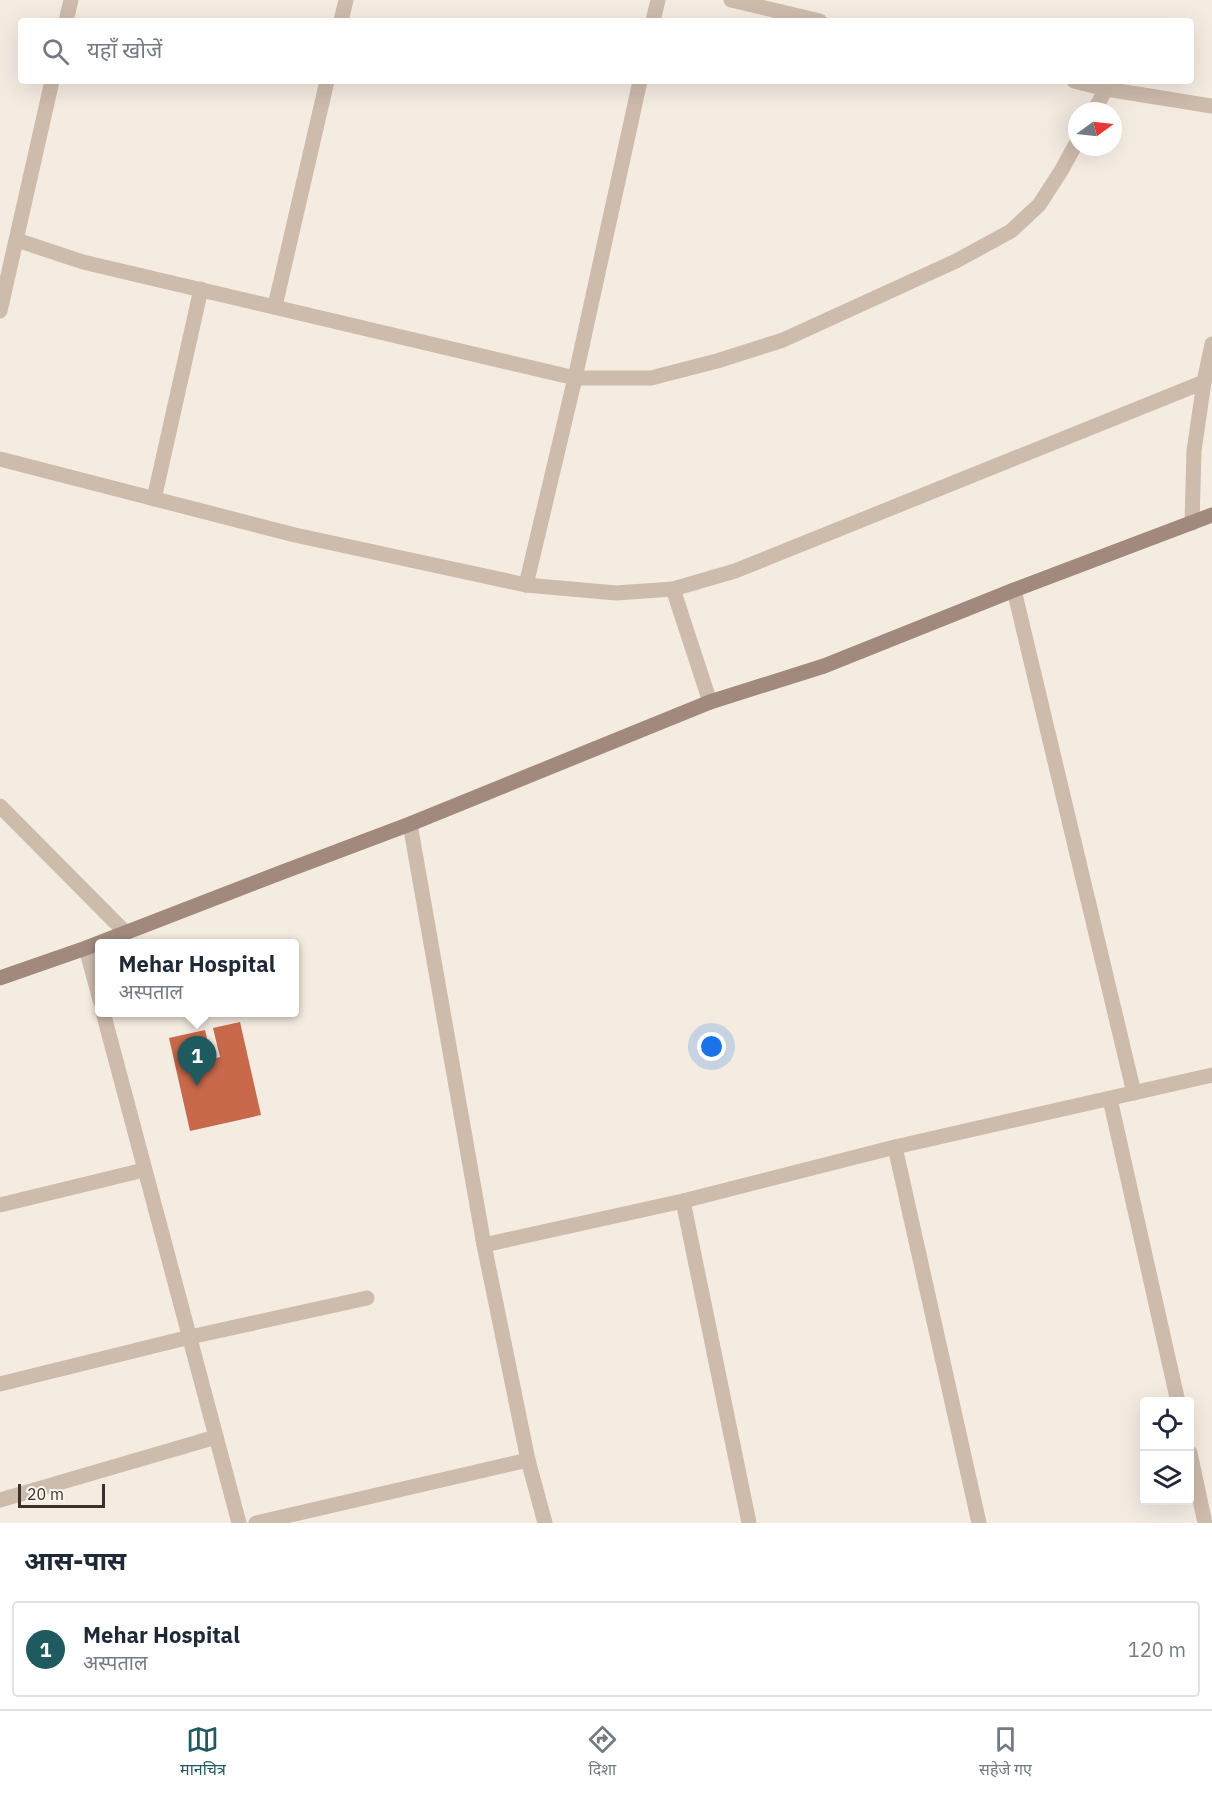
<!DOCTYPE html>
<html lang="hi">
<meta charset="utf-8">
<style>
body{margin:0;font-family:"IBM Plex Sans","Noto Sans Devanagari",sans-serif;background:#f6f6f7;color:#1f2937}
.controls{position:absolute;right:18px;bottom:18px;display:grid;overflow:hidden;border-radius:6px;box-shadow:0 6px 24px #0002}
.controls button{width:54px;height:54px;display:grid;place-items:center;padding:0;border:0;border-bottom:2px solid #e0e1e3;background:#fff;color:#1f2937;font:30px sans-serif}
.compass{position:absolute;left:1068px;top:102px;width:54px;height:54px;border-radius:50%;background:#fff;box-shadow:0 6px 24px #0002;rotate:75deg}
.scale{position:absolute;left:18px;bottom:15px;width:87px;box-sizing:border-box;padding-left:6px;border:3px solid #3b302b;border-top:0;font-size:16px;line-height:21px;white-space:nowrap;color:#3b302b;-webkit-text-stroke:4px #fbf5ee;paint-order:stroke}
.you{position:absolute;left:712px;top:1047px;width:21px;height:21px;margin:-15px;border:4px solid #fff;border-radius:50%;background:#1a73e8;box-shadow:0 0 0 9px #1a73e833}
.badge{display:grid;place-items:center;width:39px;height:39px;border-radius:50%;background:#1f5a5e;color:#fff;font-size:20px;font-weight:700}
.pin{position:absolute;translate:-50% -50px;filter:drop-shadow(0 2px 3px #0008)}
.pin::after{content:'';position:absolute;top:32px;width:21px;height:18px;background:inherit;clip-path:polygon(0 0,100% 0,50% 100%)}
.popup{position:absolute;left:95px;top:939px;width:204px;height:78px;box-sizing:border-box;display:grid;place-content:center;border-radius:6px;background:#fff;filter:drop-shadow(0 2px 4px #0005);font-size:20px;white-space:nowrap;color:#747a83}
.popup b{font-size:22px;color:#1f2937}
.popup::after{content:'';position:absolute;left:50%;top:100%;margin-left:-12px;border:12px solid transparent;border-top-color:#fff}
.list{margin:0;padding:0;list-style:none}
h2{display:flex;justify-content:space-between;align-items:center;height:78px;margin:0;padding:0 24px;font-size:26px}
h2 small{font-size:20px;font-weight:400;color:#747a83}
.list li{display:grid;grid-template-columns:39px 1fr auto;gap:18px;align-items:center;box-sizing:border-box;height:96px;margin:0 12px 12px;padding:0 12px;border:2px solid #e0e1e3;border-radius:6px}
.list b{display:block;font-size:22px;white-space:nowrap}
.list p{margin:0;font-size:20px;white-space:nowrap;color:#747a83}
.list em{font-size:20px;font-style:normal;color:#747a83}
.icon{flex:none;width:33px;height:33px;fill:none;stroke:currentColor;stroke-width:2;stroke-linecap:round;stroke-linejoin:round}
.map{position:relative;flex:none;width:1212px;height:1523px;overflow:hidden}
.search{position:absolute;background:#fff;box-shadow:0 6px 24px #0002;left:18px;right:18px;top:18px;height:66px;display:flex;align-items:center;gap:15px;box-sizing:border-box;padding:0 21px;border-radius:6px;color:#747a83;font-size:22px}
.sheet{height:186px;background:#fff}
nav{display:flex;justify-content:space-around;align-items:center;box-sizing:border-box;height:84px;border-top:2px solid #e0e1e3;background:#fff;font-size:16px;color:#747a83}
nav a{display:grid;justify-items:center;gap:3px}
nav .on{color:#1f5a5e}
.map>svg:first-child{display:block}
</style>
<div class="map">
<svg width="1212" height="1523" viewBox="0 0 1212 1523">
<rect width="100%" height="100%" fill="#f4ebe1"/>
<polygon fill="#c8694b" points="240,1022 261,1115 190,1131 169,1038 205,1030 212,1059 220,1057 213,1028"/>
<g fill="none" stroke-linecap="round" stroke-linejoin="round">
<g stroke="#cdbbac" stroke-width="15">
<polyline points="731,0 820,21"/>
<polyline points="66,21 71,0"/>
<polyline points="341,21 346,0"/>
<polyline points="653,21 658,0"/>
<polyline points="1074,81 1106,89 1212,106"/>
<polyline points="1094,111 1106,89"/>
<polyline points="17,240 83,262 575,378 651,378 717,361 783,340 956,261 1011,231 1039,205 1061,171 1077,142"/>
<polyline points="275,306 327,81"/>
<polyline points="0,311 52,81"/>
<polyline points="0,459 295,535 526,585 616,593 673,589 735,571 1204,382"/>
<polyline points="154,499 201,289"/>
<polyline points="526,585 575,378 640,81"/>
<polyline points="673,589 710,702"/>
</g>
<g stroke="#cdbbac" stroke-width="15">
<polyline points="1192,523 1194,451 1204,382 1212,344"/>
<polyline points="1014,590 1134,1093"/>
<polyline points="0,806 125,932"/>
<polyline points="410,824 484,1245 528,1460 545,1523"/>
<polyline points="86,948 100,1000"/>
<polyline points="103,1012 239,1523"/>
<polyline points="1110,1099 1178,1402"/>
<polyline points="895,1147 979,1523"/>
<polyline points="683,1201 749,1523"/>
<polyline points="0,1205 144,1170"/>
<polyline points="484,1245 683,1201 895,1147 1212,1075"/>
<polyline points="0,1384 190,1337 367,1298"/>
<polyline points="1190,1453 1205,1523"/>
<polyline points="0,1500 216,1437"/>
<polyline points="256,1523 528,1460"/>
</g>
<polyline stroke="#a18a7d" stroke-width="15" points="0,978 86,948 280,873 410,824 710,702 824,666 1014,590 1212,515"/>
</g>
</svg>
<div class="controls">
<button><svg class="icon" aria-label="locate" viewBox="0 0 24 24"><circle cx="12" cy="12" r="6"/><path d="M12 2v4M12 18v4M2 12h4M18 12h4"/></svg></button>
<button><svg class="icon" aria-label="layers" viewBox="0 0 24 24"><path d="M12 4l9 5-9 5-9-5zM3 14l9 5 9-5"/></svg></button>
</div>
<svg class="compass" viewBox="-18 -18 36 36"><path d="M0-13l5 13h-10z" fill="#e53935"/><path d="M0 13l5-13h-10z" fill="#747a83"/></svg>
<div class="scale">20 m</div>
<div class="you"></div>
<div class="pin badge" style="left:197px;top:1086px">1</div>
<div class="popup"><b>Mehar Hospital</b>अस्पताल</div>
<div class="search"><svg class="icon" aria-label="search" viewBox="0 0 24 24"><circle cx="10" cy="10" r="6"/><path d="M15 15l6 6"/></svg>यहाँ खोजें</div>
</div>
<section class="sheet">
<h2>आस-पास<small></small></h2>
<ul class="list">
<li><span class="badge">1</span><div><b>Mehar Hospital</b><p>अस्पताल</p></div><em>120 m</em></li>
</ul>
</section>
<nav>
<a class="on"><svg class="icon" aria-label="map" viewBox="0 0 24 24"><path d="M3 6l6-2 6 2 6-2v14l-6 2-6-2-6 2zM9 4v14M15 6v14"/></svg>मानचित्र</a>
<a><svg class="icon" aria-label="directions" viewBox="0 0 24 24"><path d="M12 3l9 9-9 9-9-9zM9 14v-3h6M13 9l2 2-2 2"/></svg>दिशा</a>
<a><svg class="icon" aria-label="saved" viewBox="0 0 24 24"><path d="M7 4h10v16l-5-4-5 4z"/></svg>सहेजे गए</a>
</nav>
